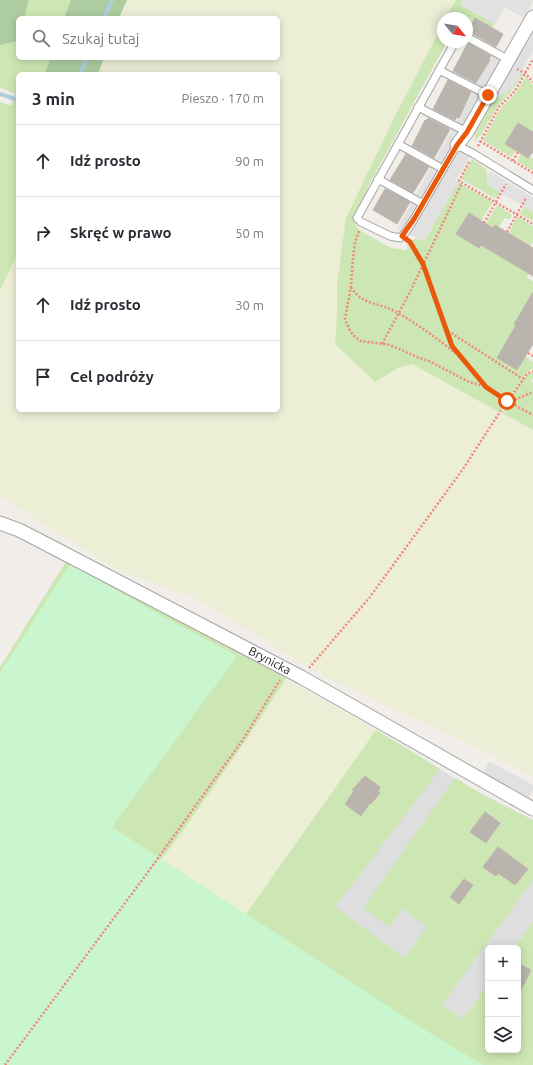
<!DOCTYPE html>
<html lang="pl">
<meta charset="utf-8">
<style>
body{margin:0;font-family:Ubuntu,sans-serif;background:#f7f7f7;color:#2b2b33}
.controls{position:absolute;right:12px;bottom:12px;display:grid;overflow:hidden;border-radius:6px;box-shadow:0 2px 10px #0003}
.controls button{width:36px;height:36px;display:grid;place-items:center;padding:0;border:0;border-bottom:1px solid #e1e1e2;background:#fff;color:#2b2b33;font:20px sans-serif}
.compass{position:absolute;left:437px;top:12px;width:36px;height:36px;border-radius:50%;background:#fff;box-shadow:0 2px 10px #0003;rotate:120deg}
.stop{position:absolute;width:12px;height:12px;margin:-9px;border:3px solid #ea580c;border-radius:50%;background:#fff}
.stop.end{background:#ea580c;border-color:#fff;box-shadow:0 1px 4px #0008}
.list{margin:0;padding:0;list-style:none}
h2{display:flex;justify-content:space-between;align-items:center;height:52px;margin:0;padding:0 16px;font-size:17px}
h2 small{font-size:13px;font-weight:400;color:#7c7c81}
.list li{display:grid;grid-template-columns:26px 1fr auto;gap:12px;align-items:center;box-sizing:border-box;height:72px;padding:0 16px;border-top:1px solid #e1e1e2}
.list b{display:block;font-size:15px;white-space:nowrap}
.list em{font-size:13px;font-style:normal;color:#7c7c81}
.icon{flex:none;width:22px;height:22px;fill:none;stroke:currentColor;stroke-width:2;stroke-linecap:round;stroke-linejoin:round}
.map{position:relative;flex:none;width:533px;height:1065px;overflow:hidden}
.search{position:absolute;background:#fff;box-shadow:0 2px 10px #0003;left:16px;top:16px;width:264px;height:44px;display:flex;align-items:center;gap:10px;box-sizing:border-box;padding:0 14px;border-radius:6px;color:#7c7c81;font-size:15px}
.panel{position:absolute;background:#fff;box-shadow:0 2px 10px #0003;left:16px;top:72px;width:264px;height:340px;border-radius:6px}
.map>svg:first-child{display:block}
</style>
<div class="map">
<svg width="533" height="1065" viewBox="0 0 533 1065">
<rect width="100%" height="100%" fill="#f1eee9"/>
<path fill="#dfdede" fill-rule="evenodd" d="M 376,730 L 476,791 L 533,820 L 533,1065 L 429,1065 L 395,974 L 334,908 ZM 488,948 L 518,948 L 518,1050 L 488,1050 Z"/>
<g fill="#eceed6">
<polygon points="127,0 456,0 446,18 443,18 443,24 397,112 346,218 337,284 337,313 335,344 375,382 398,368 412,364 533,431 533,777 502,759 323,676 191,595 171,590 119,571 0,497 0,290 18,252 18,410 278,410 278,74 98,74 104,58 278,58 278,18 119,18"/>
<polygon points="286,679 376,730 208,968 10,1065 187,825 244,743"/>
</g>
<g fill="#cce7b3">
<polygon points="29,0 71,0 64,18 24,18"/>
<polygon points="456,0 463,0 461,5 495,24 492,28 472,23 467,21 467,18 446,18"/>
<polygon points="443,24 443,42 447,42 369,185 354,220 356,226 359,230 391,248 407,250 407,244 416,238 424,241 458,182 492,201 492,203 481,221 469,213 456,234 478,248 481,245 529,274 527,278 533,281 533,292 514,323 516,325 497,358 517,370 526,356 533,362 533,368 523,377 499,412 412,364 398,368 375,382 335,344 337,313 337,284 346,218 397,112"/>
<polygon points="18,41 18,58 50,58 45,74 18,74 18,252 0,290 0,102 11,106 15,94 0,87 0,45"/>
<polygon points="521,73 523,74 515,87 498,106 481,135 478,137 475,143 475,134 494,100 513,87"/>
<polygon points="526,76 533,85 533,132 505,144 516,151 511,157 483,140 501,108 516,93"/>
<polygon points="521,154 528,158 530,156 533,159 533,171 517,161"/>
<path d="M 472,159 C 485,168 489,167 487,184 L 500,192 L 497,197 L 494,198 L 461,179 Z"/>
<polygon points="497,205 512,215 510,219 505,218 499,227 495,225 493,228 486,224"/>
<polygon points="524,206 533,212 533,221 520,214"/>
<polygon points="518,217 533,226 533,242 530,246 509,233 514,223"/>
<path d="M 533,372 L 533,378 L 531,382 L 533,383 L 533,430 L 502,413 C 510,399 518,379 533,372 Z"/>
<polygon points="69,557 273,668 286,679 244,743 187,825 9,1065 0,1065 0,667"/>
<polygon points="376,730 440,769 335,907 405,958 427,926 403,909 389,927 363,908 455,778 485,796 533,820 533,880 442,1005 463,1019 488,984 488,1050 518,1050 518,948 514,948 533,921 533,1065 137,1065 208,968"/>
</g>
<g fill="#adcda1">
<polygon points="0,0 29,0 24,18 18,18 18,41 0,45"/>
<polygon points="71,0 127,0 119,18 64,18"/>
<polygon points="50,58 104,58 98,74 45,74"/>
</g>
<polygon fill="#caf6cf" points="70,564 162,616 237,656 112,827 425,1030 483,1065 0,1065 0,673"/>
<g fill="#e1e1e1">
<polygon points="463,0 533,0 533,2 524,18 505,7 495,24 460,4"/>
<polygon points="533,30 533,51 513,87 494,100"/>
<polygon points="494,53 502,58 453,147 469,157 456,180 458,182 424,241 397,229"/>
<polygon points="489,171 533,197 533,212 486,184"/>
<polygon points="489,761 533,785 533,790 526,802 482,777"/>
</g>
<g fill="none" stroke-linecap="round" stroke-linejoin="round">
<g stroke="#add0db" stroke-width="4">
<polyline points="104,18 112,0"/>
<polyline points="80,74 87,58"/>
<polyline points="0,94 18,100"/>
</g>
</g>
<g fill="#bab4ae" stroke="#c2b6ac">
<polygon points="475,18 503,34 496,47 468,31"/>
<polygon points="468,43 491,56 489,59 490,60 476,83 453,71"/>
<polygon points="448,80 471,92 459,118 457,117 455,120 433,109"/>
<polygon points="428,118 450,129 434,158 412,146 425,120 426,121"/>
<polygon points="518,123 533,132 533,152 528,158 505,144"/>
<polygon points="406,154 429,167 413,193 390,180"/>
<polygon points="385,189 410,202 397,224 373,210"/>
<polygon points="469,213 493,228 495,225 533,248 533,276 481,245 479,248 456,234"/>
<polygon points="533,292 533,344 517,370 497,358 516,325 514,324"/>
<polygon points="365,776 380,787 378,792 380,793 371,804 370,803 361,816 345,804 354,791 352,790"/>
<polygon points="485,812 500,823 486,843 470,832"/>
<polygon points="498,847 528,869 515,885 498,873 496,876 483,867"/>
<polygon points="464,879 473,885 459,904 450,897"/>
<polygon points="518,963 531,970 518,996"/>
</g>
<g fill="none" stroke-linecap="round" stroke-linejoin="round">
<defs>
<g id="service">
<polyline points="467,37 509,60"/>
<polyline points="455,42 357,218 361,222 390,236 400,238 405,233 414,219 457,145 474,154 533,190"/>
<polyline points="439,70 488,95"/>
<polyline points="418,107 467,132"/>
<polyline points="398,144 443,169"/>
<polyline points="378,179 423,204"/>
</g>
<g id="minor">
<polyline points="457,145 467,132 533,17"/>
<path id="s1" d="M 0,523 L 19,530 L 52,547 L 301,677 L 533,809"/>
</g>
</defs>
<use href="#service" stroke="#a5a5a5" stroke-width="9"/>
<use href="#minor" stroke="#a5a5a5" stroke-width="15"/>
<g stroke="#f1897a" stroke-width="2.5" stroke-dasharray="2 2" stroke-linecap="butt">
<polyline points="517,69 525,73 533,82"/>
<polyline points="480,141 533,173"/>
<polyline points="478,146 499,107 515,91 533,59"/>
<polyline points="513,161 518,152"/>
<polyline points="469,162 459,181 533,224"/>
<polyline points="484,223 506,184"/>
<polyline points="359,231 355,243 353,258 351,286 345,319 350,331 355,337 361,341 390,345 417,357 429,361 469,382 486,387"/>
<polyline points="507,232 526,198"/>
<polyline points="410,242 423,264 452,346 486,387 507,401 533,415"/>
<path d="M 351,287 C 362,306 380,302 398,313 C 419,325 439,340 458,355"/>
<polyline points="448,331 523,379"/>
<polyline points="382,344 410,292 462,183"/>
<polyline points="528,353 533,356"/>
<polyline points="507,402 527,374 533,371"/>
<polyline points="309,668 370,597 463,469 505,404 533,392"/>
<polyline points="5,1065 148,872 242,741 280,680"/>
</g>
<use href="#service" stroke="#fff" stroke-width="7"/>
<use href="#minor" stroke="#fff" stroke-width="13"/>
</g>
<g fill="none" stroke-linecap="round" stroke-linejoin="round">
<polyline stroke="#ea580c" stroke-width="5" points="488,95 467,132 457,145 414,219 402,236 410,242 423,264 452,346 486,387 507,401"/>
</g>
<g text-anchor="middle" stroke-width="3" stroke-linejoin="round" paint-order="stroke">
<g font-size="12" fill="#212121" stroke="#fff">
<text dy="4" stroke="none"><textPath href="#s1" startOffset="303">Brynicka</textPath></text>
</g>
</g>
</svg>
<div class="controls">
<button>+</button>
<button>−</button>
<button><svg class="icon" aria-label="layers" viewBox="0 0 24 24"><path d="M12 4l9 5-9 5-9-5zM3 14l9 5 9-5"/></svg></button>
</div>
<svg class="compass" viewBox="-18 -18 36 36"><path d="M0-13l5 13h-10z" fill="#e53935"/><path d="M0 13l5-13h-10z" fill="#7c7c81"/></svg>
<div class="stop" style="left:507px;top:401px"></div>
<div class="stop end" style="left:488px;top:95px"></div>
<div class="search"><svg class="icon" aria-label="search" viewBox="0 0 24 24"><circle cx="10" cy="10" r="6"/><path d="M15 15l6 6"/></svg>Szukaj tutaj</div>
<section class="panel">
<h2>3 min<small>Pieszo · 170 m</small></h2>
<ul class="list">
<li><svg class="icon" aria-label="ahead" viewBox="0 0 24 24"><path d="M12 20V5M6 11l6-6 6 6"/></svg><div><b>Idź prosto</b></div><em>90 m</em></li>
<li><svg class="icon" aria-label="right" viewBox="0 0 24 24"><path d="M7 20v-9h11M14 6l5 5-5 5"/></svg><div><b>Skręć w prawo</b></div><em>50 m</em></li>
<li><svg class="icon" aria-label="ahead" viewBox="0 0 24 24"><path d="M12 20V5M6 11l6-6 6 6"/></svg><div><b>Idź prosto</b></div><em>30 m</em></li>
<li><svg class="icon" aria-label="arrive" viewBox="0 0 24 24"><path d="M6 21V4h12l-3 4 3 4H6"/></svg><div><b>Cel podróży</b></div></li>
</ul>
</section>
</div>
